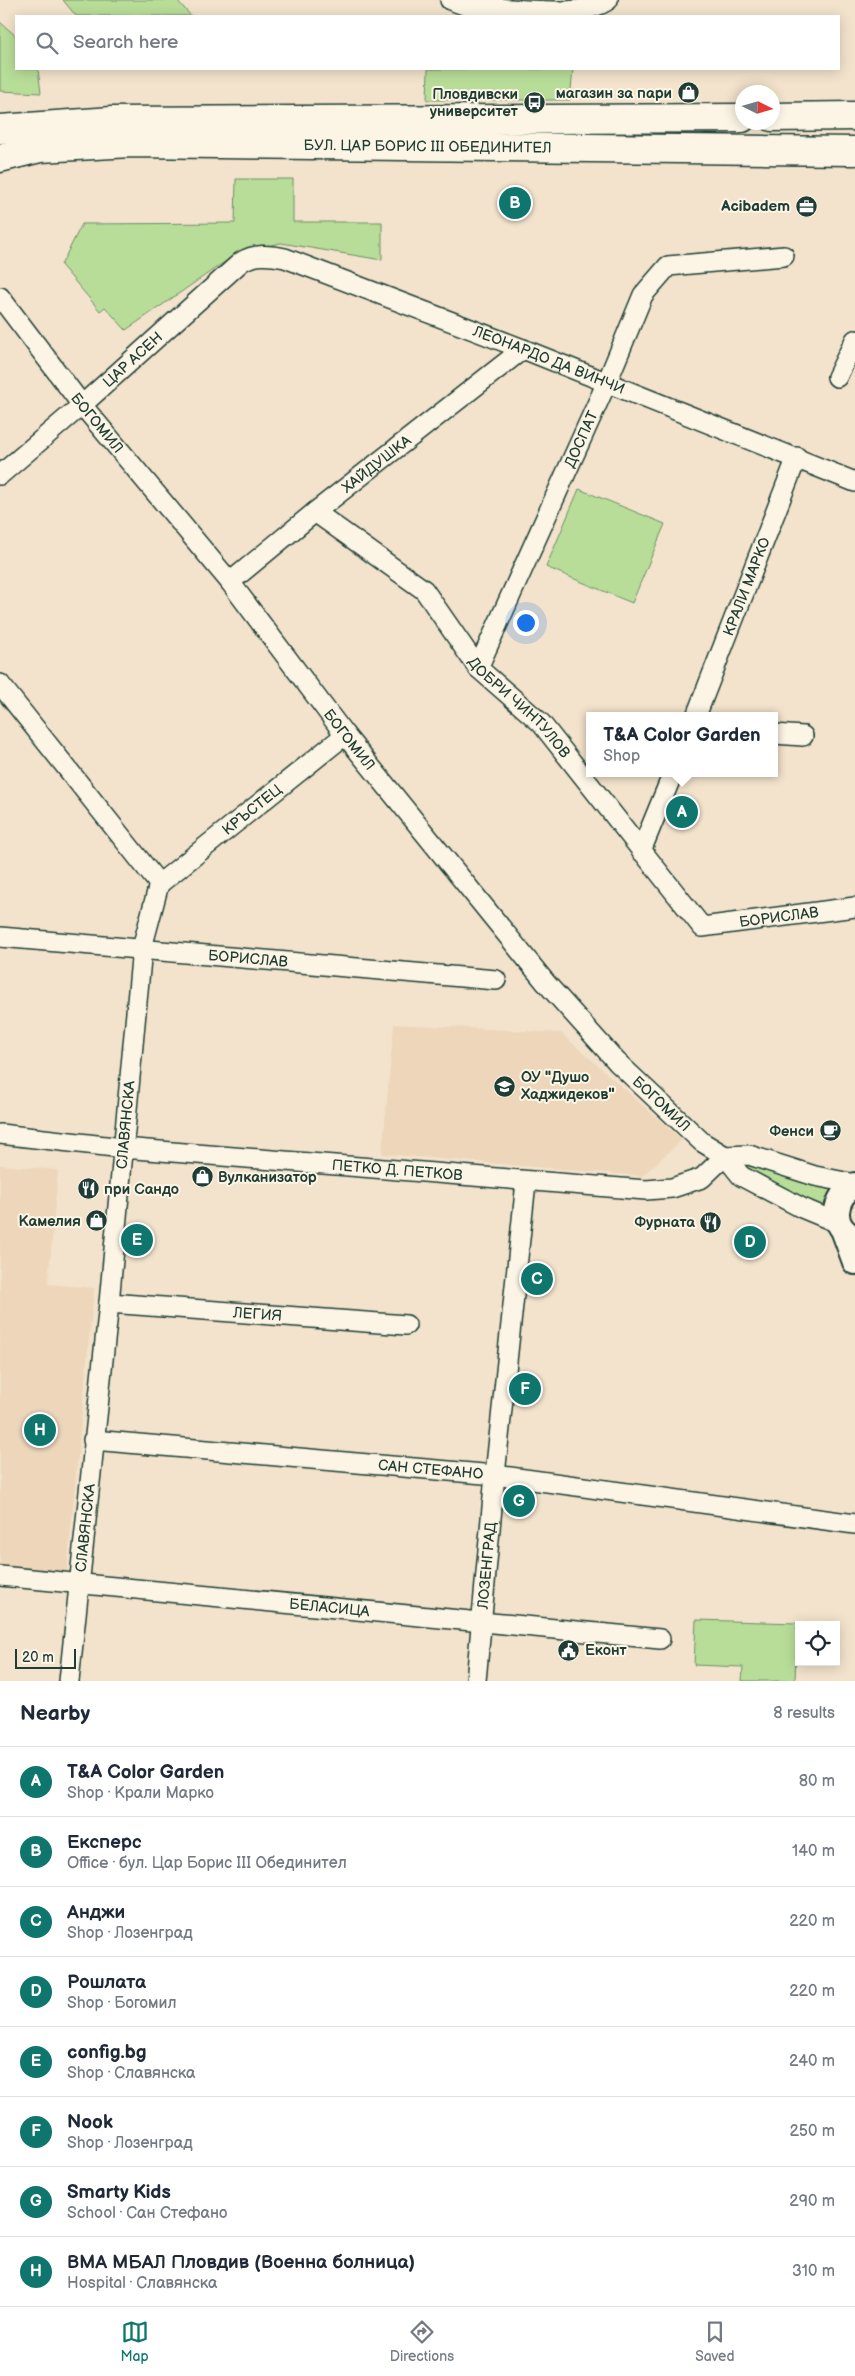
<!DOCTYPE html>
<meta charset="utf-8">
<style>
body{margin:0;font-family:"Balsamiq Sans",sans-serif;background:#f6f6f7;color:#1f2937}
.controls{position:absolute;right:15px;bottom:15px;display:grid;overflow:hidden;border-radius:0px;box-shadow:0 2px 12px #0003}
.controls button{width:45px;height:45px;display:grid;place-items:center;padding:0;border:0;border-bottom:1px solid #e0e1e3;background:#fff;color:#1f2937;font:25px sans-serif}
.compass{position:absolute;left:735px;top:85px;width:45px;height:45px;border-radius:50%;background:#fff;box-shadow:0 2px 12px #0003;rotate:95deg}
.scale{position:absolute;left:15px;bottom:12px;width:61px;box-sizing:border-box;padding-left:5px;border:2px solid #1f3d34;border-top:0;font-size:14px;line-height:18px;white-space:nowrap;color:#1f3d34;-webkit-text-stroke:4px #fcf5e5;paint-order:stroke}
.you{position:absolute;left:525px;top:622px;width:18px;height:18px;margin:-12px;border:4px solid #fff;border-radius:50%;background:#1a73e8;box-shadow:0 0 0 8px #1a73e833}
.badge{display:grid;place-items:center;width:32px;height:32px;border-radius:50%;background:#0f766e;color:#fff;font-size:16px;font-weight:700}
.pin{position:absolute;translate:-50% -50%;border:2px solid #fff;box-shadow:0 1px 5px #0006}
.popup{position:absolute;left:586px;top:712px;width:192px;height:65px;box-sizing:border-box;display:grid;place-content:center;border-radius:0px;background:#fff;filter:drop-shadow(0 1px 4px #0005);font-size:16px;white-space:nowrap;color:#747a83}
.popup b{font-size:19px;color:#1f2937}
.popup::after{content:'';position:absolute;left:50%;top:100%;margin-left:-10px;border:10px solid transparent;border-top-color:#fff}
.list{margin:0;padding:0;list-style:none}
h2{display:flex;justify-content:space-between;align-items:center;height:65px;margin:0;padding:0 20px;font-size:21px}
h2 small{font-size:16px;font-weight:400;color:#747a83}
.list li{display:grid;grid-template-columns:32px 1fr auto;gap:15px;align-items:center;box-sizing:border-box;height:70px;padding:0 20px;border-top:1px solid #e0e1e3}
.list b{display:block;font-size:19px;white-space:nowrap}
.list p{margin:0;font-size:16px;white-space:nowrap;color:#747a83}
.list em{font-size:16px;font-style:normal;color:#747a83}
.icon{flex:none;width:28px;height:28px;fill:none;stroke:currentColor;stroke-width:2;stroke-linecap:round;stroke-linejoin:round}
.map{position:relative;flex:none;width:855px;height:1681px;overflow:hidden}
.search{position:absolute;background:#fff;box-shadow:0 2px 12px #0003;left:15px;right:15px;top:15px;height:55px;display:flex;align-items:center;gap:12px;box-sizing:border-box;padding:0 18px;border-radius:0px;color:#747a83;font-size:19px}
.sheet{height:625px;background:#fff}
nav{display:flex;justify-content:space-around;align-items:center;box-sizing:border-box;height:70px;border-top:1px solid #e0e1e3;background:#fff;font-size:14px;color:#747a83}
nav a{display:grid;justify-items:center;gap:2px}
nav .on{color:#0f766e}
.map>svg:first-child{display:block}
</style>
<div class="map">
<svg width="855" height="1681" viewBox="0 0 855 1681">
<rect width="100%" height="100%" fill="#f3e3cc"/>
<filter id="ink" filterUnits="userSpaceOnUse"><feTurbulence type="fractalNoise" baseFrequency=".02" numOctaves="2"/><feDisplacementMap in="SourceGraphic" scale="10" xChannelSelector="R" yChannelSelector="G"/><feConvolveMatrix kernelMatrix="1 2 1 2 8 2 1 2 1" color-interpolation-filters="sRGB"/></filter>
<g filter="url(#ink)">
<g fill="#edd6ba">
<polygon points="394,1024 561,1033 682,1140 642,1176 382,1154"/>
<polygon points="0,1165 58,1170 48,1284 94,1288 66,1579 0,1572"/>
</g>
<g fill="#b8dd98" stroke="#6c8d66">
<polygon points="63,0 177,0 191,16 76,16"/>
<polygon points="0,22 16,36 16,69 38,69 41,93 0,91"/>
<polygon points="428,69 573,69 570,100 427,100"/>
<polygon points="236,179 293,179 293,222 382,222 382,260 281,243 239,252 126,330 105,307 100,311 61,265 82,224 235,223"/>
<polygon points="579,489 665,524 632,603 546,567"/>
<polygon points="736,1161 842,1189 832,1215 745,1171"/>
<polygon points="696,1620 797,1623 795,1681 742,1681 743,1667 694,1665"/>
</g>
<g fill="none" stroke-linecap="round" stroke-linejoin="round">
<defs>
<g id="minor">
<path d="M 450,0 L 464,5 L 478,7 C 510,8 584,19 608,0"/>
<path id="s1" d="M 0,297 L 82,405 L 230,582 L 345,735 L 546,983 L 617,1062 L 702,1142 L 725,1156 L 741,1176 L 802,1208 L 838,1223"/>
<polyline points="837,377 855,340"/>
<path id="s2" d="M 0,475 L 82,405 L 241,262 C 255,253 270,255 285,258 L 523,349 L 855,482"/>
<path id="s3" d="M 315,512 L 424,590 L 478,668 L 541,723 L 702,927 L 855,907"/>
<path id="s4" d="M 230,582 L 315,512 L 523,349"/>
<path id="s5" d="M 478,668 L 607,382 L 643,295 L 668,266 L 784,256"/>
<polyline points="0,684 159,884"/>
<path id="s6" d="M 696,716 L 797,457"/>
<polyline points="774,734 803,736"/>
<polyline points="641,851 673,773"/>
<path id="s7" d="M 159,884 L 345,735"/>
<path id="s8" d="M 0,937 L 496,980"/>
<path id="s9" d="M 0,1134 L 123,1148 L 646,1190 L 672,1188 L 702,1178 L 725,1156"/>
<polyline points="725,1156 749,1155 815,1176 855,1184"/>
<path id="s10" d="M 109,1303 L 406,1325"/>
<path id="s11" d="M 93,1440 L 495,1475 L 855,1524"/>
<path id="s12" d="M 0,1576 L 660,1639"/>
<path id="s13" d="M 69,1681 L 109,1303 L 142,948 L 159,884"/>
<path id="s14" d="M 476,1681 L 495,1475 L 526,1182"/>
</g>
<g id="tertiary">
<path d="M 855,1185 C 833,1197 829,1227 855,1238"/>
<polyline points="844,1232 855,1262"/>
</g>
<g id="primary">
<polyline points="772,117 855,116"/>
<polyline points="0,129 112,121 742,118"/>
<path id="s15" d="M 0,158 L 40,148 L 131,143 L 855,151"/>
</g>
</defs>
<use href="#minor" stroke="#1f3d34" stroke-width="22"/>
<use href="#tertiary" stroke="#1f3d34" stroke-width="28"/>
<use href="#primary" stroke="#1f3d34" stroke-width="31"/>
<use href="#minor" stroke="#fcf5e5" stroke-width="19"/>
<use href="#tertiary" stroke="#fcf5e5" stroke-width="24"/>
<use href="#primary" stroke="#fcf5e5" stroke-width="28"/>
</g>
</g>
<defs>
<symbol id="shop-disc" viewBox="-11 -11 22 22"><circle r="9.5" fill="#1f3d34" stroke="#fcf5e5"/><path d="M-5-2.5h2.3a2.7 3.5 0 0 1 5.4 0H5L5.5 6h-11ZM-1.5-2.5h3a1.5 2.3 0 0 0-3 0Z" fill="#fff"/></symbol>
<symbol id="bus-disc" viewBox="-11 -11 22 22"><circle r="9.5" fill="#1f3d34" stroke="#fcf5e5"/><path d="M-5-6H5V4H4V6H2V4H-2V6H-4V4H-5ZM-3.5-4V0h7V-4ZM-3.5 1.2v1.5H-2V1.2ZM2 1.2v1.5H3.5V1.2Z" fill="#fff"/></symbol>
<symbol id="office-disc" viewBox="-11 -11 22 22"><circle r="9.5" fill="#1f3d34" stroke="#fcf5e5"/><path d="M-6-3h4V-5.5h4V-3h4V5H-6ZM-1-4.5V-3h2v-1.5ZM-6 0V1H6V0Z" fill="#fff"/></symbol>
<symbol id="school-disc" viewBox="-11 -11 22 22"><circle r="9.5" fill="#1f3d34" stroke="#fcf5e5"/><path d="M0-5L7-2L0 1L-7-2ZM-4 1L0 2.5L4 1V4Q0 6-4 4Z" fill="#fff"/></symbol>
<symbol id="cafe-disc" viewBox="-11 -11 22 22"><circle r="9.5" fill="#1f3d34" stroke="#fcf5e5"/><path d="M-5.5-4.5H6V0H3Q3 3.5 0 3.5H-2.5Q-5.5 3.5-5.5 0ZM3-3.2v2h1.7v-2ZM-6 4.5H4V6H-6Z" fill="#fff"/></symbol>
<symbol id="restaurant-disc" viewBox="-11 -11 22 22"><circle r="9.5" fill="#1f3d34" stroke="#fcf5e5"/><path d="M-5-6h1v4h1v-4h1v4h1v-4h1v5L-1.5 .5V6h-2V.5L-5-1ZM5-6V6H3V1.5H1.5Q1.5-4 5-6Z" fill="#fff"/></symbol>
<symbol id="civic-disc" viewBox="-11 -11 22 22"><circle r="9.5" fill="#1f3d34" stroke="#fcf5e5"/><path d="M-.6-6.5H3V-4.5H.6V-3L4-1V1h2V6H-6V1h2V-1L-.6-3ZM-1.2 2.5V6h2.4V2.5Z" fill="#fff"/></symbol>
</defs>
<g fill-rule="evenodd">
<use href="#shop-disc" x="676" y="80" width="25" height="25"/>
<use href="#bus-disc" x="522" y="90" width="25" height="25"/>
<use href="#office-disc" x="794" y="194" width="25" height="25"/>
<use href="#school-disc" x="492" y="1074" width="25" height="25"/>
<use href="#cafe-disc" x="818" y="1118" width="25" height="25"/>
<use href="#shop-disc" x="190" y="1164" width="25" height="25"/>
<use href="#restaurant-disc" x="76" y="1176" width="25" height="25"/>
<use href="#shop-disc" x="84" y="1208" width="25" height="25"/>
<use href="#restaurant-disc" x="698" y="1210" width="25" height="25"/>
<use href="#civic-disc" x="556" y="1638" width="25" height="25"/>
</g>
<g text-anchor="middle" stroke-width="4" stroke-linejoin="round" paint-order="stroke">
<g font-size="15" font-weight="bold" fill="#1f3d34" stroke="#fcf5e5" text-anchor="end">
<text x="672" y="98">магазин за пари</text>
<text x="518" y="99">Пловдивски<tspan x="518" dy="17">университет</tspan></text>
<text x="790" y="211">Acibadem</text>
<text x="521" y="1082" text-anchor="start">ОУ "Душо<tspan x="521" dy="17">Хаджидеков"</tspan></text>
<text x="814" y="1136">Фенси</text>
<text x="218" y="1182" text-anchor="start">Вулканизатор</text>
<text x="104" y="1194" text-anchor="start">при Сандо</text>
<text x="81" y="1226">Камелия</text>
<text x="695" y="1227">Фурната</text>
<text x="585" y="1655" text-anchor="start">Еконт</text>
</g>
<g font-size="15" fill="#1f3d34" stroke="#fcf5e5">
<text dy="5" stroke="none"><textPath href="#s15" startOffset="429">БУЛ. ЦАР БОРИС III ОБЕДИНИТЕЛ</textPath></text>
<text dy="5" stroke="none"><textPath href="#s2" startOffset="176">ЦАР АСЕН</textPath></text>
<text dy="5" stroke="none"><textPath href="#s2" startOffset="650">ЛЕОНАРДО ДА ВИНЧИ</textPath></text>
<text dy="5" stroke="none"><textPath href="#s1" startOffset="159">БОГОМИЛ</textPath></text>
<text dy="5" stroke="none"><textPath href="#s5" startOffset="251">ДОСПАТ</textPath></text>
<text dy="5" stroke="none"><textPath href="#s4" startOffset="188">ХАЙДУШКА</textPath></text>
<text dy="5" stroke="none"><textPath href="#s6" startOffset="139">КРАЛИ МАРКО</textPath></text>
<text dy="5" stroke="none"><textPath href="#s3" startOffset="286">ДОБРИ ЧИНТУЛОВ</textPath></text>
<text dy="5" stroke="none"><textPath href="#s1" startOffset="564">БОГОМИЛ</textPath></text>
<text dy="5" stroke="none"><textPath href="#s7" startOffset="119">КРЪСТЕЦ</textPath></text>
<text dy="5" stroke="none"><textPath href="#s3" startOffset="650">БОРИСЛАВ</textPath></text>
<text dy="5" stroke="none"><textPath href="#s8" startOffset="249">БОРИСЛАВ</textPath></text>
<text dy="5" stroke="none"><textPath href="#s1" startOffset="1044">БОГОМИЛ</textPath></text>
<text dy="5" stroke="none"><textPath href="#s13" startOffset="559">СЛАВЯНСКА</textPath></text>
<text dy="5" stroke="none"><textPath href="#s9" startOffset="399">ПЕТКО Д. ПЕТКОВ</textPath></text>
<text dy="5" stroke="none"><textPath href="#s10" startOffset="149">ЛЕГИЯ</textPath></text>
<text dy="5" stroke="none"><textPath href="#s11" startOffset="339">САН СТЕФАНО</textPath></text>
<text dy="5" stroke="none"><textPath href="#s13" startOffset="154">СЛАВЯНСКА</textPath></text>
<text dy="5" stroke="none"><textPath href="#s14" startOffset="116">ЛОЗЕНГРАД</textPath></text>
<text dy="5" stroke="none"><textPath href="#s12" startOffset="331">БЕЛАСИЦА</textPath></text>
</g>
</g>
</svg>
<div class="controls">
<button><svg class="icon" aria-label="locate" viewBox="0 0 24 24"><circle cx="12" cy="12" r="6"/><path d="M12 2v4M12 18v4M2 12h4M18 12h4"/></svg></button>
</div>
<svg class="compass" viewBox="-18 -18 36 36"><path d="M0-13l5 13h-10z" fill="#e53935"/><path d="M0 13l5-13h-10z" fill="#747a83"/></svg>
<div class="scale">20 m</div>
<div class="you"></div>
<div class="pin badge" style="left:682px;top:812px">A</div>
<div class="popup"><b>T&amp;A Color Garden</b>Shop</div>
<div class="pin badge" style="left:515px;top:203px">B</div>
<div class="pin badge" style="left:537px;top:1279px">C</div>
<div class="pin badge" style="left:750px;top:1242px">D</div>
<div class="pin badge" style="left:137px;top:1240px">E</div>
<div class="pin badge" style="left:525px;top:1389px">F</div>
<div class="pin badge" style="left:519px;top:1501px">G</div>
<div class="pin badge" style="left:40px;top:1430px">H</div>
<div class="search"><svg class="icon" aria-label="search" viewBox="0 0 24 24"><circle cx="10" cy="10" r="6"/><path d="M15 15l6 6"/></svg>Search here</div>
</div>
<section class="sheet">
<h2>Nearby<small>8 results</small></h2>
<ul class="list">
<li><span class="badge">A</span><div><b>T&amp;A Color Garden</b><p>Shop · Крали Марко</p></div><em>80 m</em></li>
<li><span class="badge">B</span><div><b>Експерс</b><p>Office · бул. Цар Борис III Обединител</p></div><em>140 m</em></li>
<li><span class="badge">C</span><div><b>Анджи</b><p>Shop · Лозенград</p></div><em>220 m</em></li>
<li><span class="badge">D</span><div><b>Рошлата</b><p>Shop · Богомил</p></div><em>220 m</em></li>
<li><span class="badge">E</span><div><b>config.bg</b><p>Shop · Славянска</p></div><em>240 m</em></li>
<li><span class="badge">F</span><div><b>Nook</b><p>Shop · Лозенград</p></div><em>250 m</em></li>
<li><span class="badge">G</span><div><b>Smarty Kids</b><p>School · Сан Стефано</p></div><em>290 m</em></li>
<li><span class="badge">H</span><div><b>ВМА МБАЛ Пловдив (Военна болница)</b><p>Hospital · Славянска</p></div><em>310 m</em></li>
</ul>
</section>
<nav>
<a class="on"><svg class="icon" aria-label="map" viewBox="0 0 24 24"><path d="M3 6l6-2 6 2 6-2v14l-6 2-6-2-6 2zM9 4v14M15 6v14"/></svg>Map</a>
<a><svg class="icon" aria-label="directions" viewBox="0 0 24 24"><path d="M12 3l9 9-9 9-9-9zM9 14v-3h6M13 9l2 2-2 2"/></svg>Directions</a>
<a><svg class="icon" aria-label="saved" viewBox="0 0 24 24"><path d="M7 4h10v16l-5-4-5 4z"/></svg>Saved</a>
</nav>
